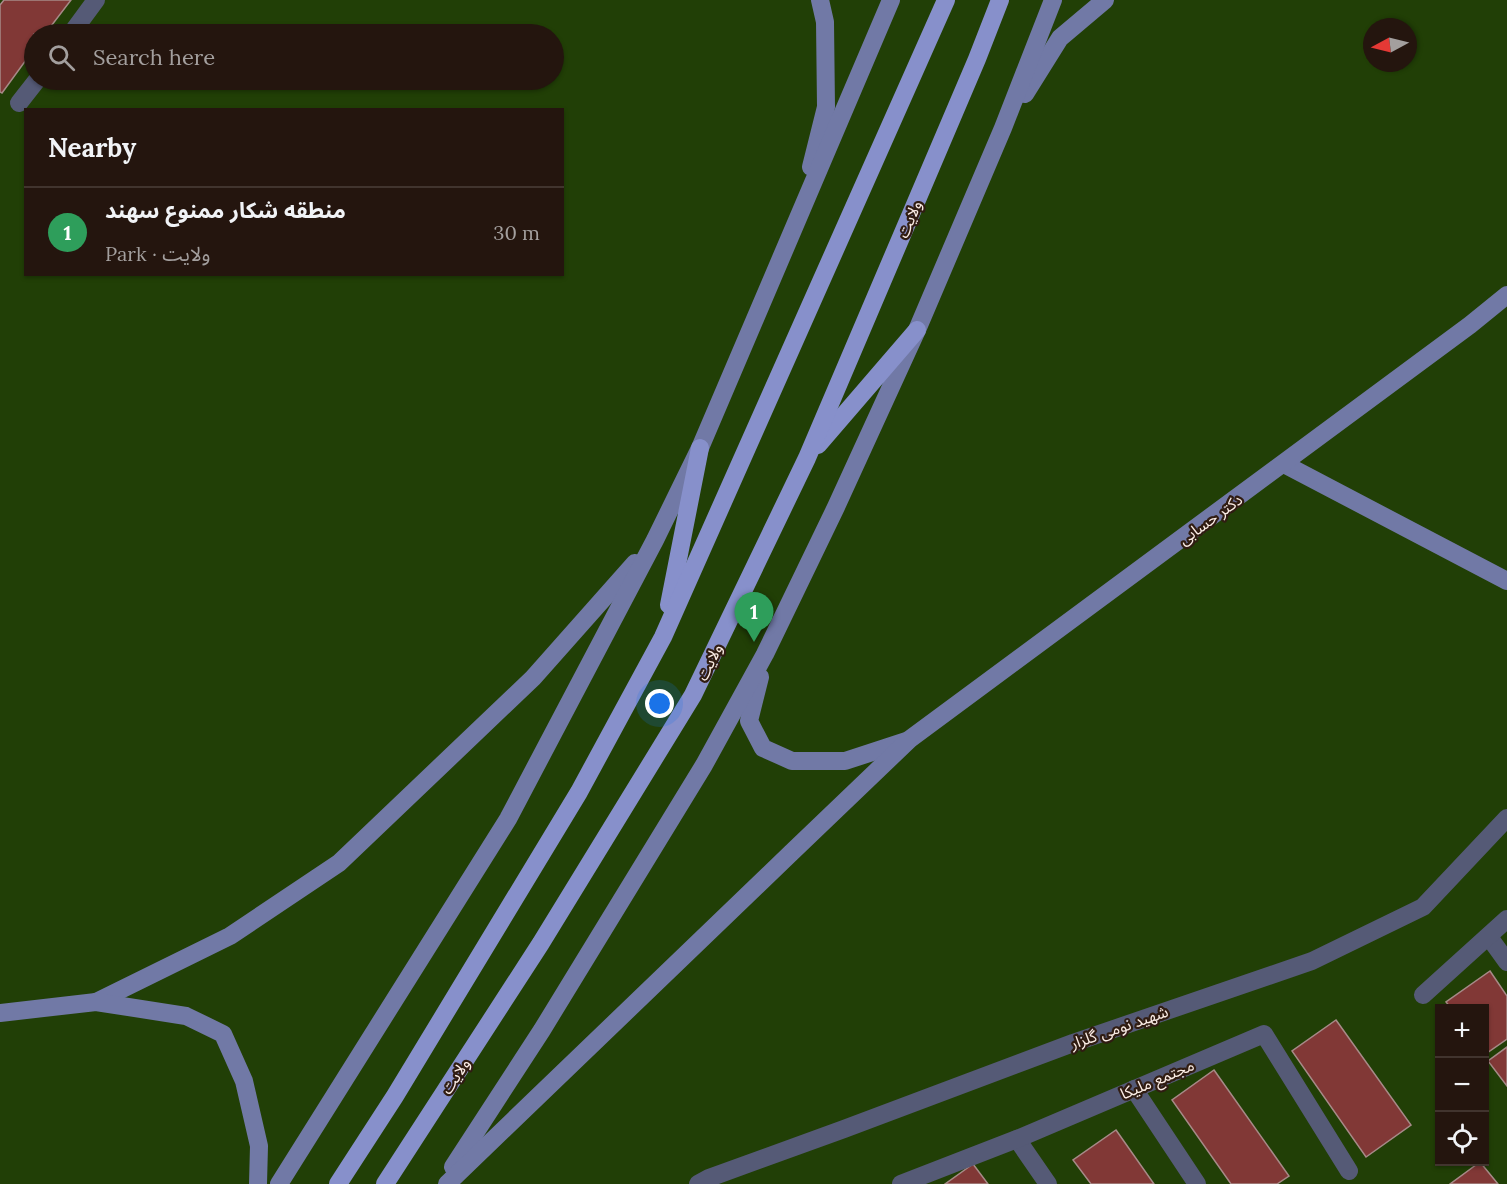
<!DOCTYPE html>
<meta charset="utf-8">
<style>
body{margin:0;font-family:Lora,"Noto Sans Arabic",serif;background:#2c1e17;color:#f1f3f6}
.controls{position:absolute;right:18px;bottom:18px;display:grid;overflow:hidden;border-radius:0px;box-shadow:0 2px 4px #0004}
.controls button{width:54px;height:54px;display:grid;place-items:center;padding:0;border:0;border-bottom:2px solid #41342e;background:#24150e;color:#f1f3f6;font:30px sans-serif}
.compass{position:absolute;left:1363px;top:18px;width:54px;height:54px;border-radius:50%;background:#24150e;box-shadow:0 2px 4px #0004;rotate:263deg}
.you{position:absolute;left:660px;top:704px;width:21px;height:21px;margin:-15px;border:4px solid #fff;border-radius:50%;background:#1a73e8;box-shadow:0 0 0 9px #1a73e833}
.badge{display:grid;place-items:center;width:39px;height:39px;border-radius:50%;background:#27c8ff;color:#fff;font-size:20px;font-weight:700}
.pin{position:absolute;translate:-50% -50px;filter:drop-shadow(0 2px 3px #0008)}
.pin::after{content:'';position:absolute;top:32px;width:21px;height:18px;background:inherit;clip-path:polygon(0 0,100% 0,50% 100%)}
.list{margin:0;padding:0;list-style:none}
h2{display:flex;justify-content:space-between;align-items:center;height:78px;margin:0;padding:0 24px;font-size:26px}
h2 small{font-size:20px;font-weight:400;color:#a39f9e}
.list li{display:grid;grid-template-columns:39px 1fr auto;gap:18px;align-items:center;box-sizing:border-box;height:90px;padding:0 24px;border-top:2px solid #41342e}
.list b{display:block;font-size:22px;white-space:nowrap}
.list p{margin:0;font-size:20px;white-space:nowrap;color:#a39f9e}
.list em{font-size:20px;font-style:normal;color:#a39f9e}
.icon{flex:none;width:33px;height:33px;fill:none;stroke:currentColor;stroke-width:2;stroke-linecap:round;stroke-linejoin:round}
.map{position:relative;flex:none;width:1507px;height:1184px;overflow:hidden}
.search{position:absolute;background:#24150e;box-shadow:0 2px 4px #0004;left:24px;top:24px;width:540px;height:66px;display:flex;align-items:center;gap:15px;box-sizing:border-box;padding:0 21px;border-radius:33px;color:#a39f9e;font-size:22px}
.panel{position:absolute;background:#24150e;box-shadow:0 2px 4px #0004;left:24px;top:108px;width:540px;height:168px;border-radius:0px}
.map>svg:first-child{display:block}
</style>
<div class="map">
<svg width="1507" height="1184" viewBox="0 0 1507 1184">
<rect width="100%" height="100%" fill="#301c12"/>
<path fill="#213f06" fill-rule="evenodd" d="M 0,0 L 1507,0 L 1507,1184 L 0,1184 ZM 1372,27 L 1408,27 L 1408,63 L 1372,63 ZM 34,34 L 554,34 L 554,80 L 34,80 ZM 26,110 L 562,110 L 562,274 L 26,274 ZM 1440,1008 L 1484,1008 L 1484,1162 L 1440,1162 Z"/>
<g fill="#813836" stroke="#a78a88" stroke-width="1.5">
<polygon points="4,0 71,0 45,34 34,34 34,49 2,93 0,92 0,5"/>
<polygon points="1490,971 1507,996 1507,1039 1484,1055 1484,1008 1451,1008 1446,1002"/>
<polygon points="1336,1020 1411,1125 1366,1157 1292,1051"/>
<polygon points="1507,1047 1507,1086 1488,1061"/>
<polygon points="1214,1070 1289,1176 1277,1184 1231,1184 1172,1100"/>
<polygon points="1116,1130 1154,1184 1091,1184 1073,1160"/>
<polygon points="1480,1162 1498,1184 1450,1184"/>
<polygon points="973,1164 988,1184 945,1184"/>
</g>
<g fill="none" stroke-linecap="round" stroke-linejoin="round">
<g stroke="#555a76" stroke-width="18">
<polyline points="71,34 96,0"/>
<polyline points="19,103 37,80"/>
<polyline points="1489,937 1507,962"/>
<polyline points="1423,995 1507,919"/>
<polyline points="1134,1089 1197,1184"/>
<polyline points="1017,1139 1048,1184"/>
<polyline points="698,1184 709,1178 844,1129 1073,1043 1312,961 1423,907 1507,818"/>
<polyline points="901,1184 1017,1139 1264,1034 1349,1171"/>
</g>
<g stroke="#7179a6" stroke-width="18">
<polyline points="1025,94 1060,38 1105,0"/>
<polyline points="811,167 826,107 825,22 820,0"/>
<polyline points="1284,464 1507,581"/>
<polyline points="760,677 749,721 763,748 792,761 845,761 906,741"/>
<polyline points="96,1002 230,936 339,863 533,678 635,563"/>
<polyline points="0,1013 96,1002 186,1016 223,1034 244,1081 259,1146 258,1184"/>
<polyline points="453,1167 542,1030 704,765 765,654 836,507 917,330 1003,128 1053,0"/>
<polyline points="279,1184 508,819 655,540 700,448 891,0"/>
<polyline points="447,1184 791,853 910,739 1470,325 1507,295"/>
</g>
<g stroke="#8790cb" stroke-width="18">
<polyline points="818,445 917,330"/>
<polyline points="669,605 700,448"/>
<polyline points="338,1184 395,1096 579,792 663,637 946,0"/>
<polyline points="385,1184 541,943 693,695 807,458 977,59 1000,0"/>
</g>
</g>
<g text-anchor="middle" stroke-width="4.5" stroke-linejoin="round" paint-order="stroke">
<g font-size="16" fill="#fbede6" stroke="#301c12">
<text transform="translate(909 219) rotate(-67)" y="6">ولایت</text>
<text transform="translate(1210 519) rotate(-36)" y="6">دکتر حسابی</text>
<text transform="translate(709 662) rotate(-64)" y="6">ولایت</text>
<text transform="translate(1119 1027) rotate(-19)" y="6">شهید نومی گلزار</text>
<text transform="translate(455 1076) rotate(-57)" y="6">ولایت</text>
<text transform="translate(1157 1079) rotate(-23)" y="6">مجتمع ملیکا</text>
</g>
</g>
</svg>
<div class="controls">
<button>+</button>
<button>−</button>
<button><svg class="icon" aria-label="locate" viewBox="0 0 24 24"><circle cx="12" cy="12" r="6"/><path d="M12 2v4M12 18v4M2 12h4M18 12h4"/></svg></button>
</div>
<svg class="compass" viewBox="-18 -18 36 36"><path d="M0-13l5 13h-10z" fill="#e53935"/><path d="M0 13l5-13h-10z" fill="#a39f9e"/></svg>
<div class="you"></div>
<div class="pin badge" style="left:754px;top:642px;background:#2e9e5b">1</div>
<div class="search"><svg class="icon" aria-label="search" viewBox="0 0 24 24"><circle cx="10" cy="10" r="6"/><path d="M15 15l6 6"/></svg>Search here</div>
<section class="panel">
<h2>Nearby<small></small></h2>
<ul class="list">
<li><span class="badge" style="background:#2e9e5b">1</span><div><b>منطقه شکار ممنوع سهند</b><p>Park · ولایت</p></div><em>30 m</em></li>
</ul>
</section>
</div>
